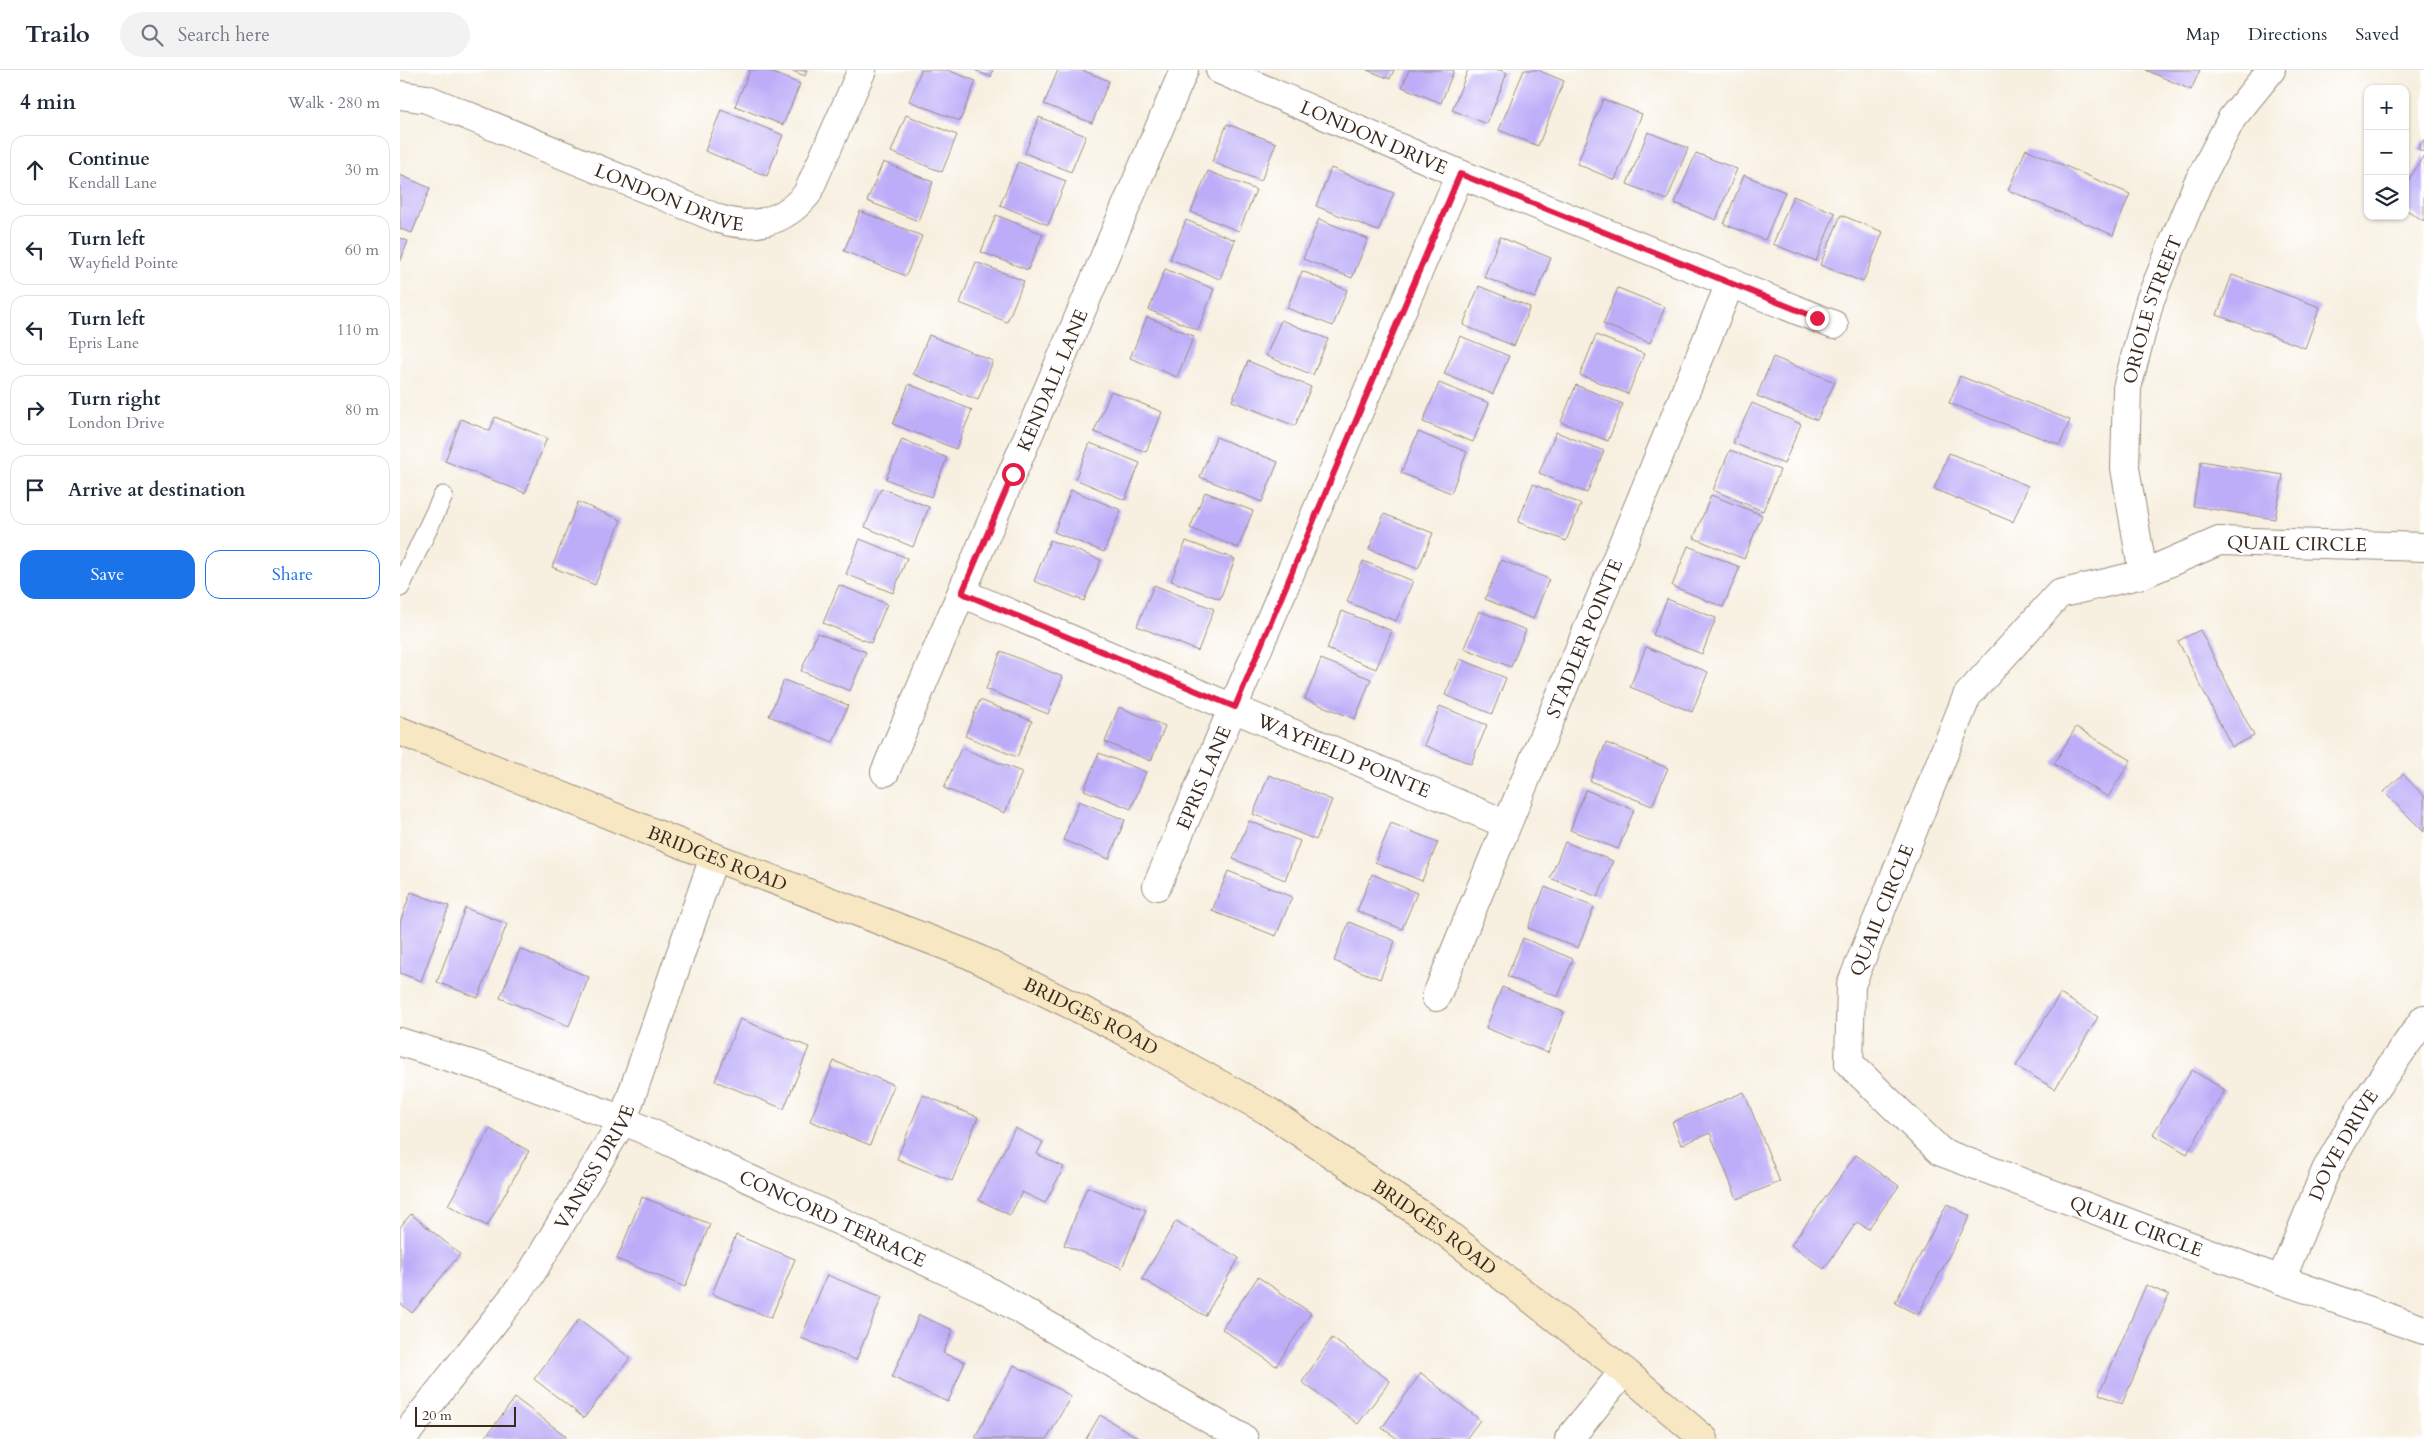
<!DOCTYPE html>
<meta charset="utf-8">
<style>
body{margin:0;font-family:Cardo,serif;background:#f2f2f3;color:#1f2937}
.controls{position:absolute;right:15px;top:15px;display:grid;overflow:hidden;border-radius:10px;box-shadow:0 1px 4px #0004}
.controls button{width:45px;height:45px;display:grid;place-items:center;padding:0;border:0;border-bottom:1px solid #e0e1e3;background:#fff;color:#1f2937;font:25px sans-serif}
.scale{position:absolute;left:15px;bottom:12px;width:101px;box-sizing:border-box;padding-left:5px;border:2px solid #3b2a1e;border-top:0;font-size:14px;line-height:18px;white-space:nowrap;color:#3b2a1e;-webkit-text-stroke:4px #fff;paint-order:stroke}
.stop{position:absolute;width:15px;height:15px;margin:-11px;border:4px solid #e11d48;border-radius:50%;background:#fff}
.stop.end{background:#e11d48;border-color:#fff;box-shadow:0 1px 5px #0008}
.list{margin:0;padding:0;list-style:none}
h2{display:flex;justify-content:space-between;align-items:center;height:65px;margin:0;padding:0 20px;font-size:21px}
h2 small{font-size:16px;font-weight:400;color:#747a83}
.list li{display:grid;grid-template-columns:32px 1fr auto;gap:15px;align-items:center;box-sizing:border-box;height:70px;margin:0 10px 10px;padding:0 10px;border:1px solid #e0e1e3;border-radius:15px}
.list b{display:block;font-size:19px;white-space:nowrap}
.list p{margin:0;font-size:16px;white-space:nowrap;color:#747a83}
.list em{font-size:16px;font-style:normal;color:#747a83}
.actions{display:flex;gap:10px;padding:15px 20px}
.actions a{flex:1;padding:11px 0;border:1px solid #1a73e8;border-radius:15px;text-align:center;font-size:18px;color:#1a73e8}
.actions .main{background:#1a73e8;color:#fff}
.icon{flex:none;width:28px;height:28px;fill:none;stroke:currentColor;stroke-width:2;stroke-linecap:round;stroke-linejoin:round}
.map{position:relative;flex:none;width:2024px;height:1369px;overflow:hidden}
header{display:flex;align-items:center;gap:30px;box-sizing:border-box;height:70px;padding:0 25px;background:#fff;border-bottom:1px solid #e0e1e3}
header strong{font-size:24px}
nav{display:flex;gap:28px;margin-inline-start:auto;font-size:18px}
.search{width:350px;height:45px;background:#f2f2f3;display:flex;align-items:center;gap:12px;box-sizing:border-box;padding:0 18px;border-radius:28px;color:#747a83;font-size:19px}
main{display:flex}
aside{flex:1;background:#fff}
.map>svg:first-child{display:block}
</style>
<header>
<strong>Trailo</strong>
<div class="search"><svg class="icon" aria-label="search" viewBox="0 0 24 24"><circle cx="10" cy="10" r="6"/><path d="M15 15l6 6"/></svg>Search here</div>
<nav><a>Map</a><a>Directions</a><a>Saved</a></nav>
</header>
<main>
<aside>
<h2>4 min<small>Walk · 280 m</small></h2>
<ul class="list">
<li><svg class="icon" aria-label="ahead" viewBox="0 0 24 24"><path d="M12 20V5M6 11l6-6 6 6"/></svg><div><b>Continue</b><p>Kendall Lane</p></div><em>30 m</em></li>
<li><svg class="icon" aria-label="left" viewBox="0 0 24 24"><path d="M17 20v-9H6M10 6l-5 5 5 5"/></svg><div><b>Turn left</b><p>Wayfield Pointe</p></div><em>60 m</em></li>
<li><svg class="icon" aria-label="left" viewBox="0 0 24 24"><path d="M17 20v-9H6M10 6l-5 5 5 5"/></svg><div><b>Turn left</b><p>Epris Lane</p></div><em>110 m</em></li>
<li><svg class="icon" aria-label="right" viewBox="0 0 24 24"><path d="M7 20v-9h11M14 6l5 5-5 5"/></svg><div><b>Turn right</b><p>London Drive</p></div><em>80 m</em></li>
<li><svg class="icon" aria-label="arrive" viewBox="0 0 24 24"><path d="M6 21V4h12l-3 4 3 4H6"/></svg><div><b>Arrive at destination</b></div></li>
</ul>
<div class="actions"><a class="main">Save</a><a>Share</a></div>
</aside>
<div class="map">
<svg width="2024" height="1369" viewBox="0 0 2024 1369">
<rect width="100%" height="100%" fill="#fff"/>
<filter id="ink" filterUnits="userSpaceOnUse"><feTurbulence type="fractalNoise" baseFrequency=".02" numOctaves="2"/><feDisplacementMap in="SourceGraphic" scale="10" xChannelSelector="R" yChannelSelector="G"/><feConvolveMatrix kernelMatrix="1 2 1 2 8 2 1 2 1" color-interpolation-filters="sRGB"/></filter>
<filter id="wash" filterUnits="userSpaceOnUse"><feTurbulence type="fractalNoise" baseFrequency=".0096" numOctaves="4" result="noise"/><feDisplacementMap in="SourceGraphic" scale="20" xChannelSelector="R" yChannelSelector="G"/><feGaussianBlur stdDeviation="1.12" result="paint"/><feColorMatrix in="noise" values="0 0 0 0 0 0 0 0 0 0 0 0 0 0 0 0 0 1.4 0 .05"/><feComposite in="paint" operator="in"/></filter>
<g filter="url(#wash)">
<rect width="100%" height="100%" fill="#f7efdf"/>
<g id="blocks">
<g fill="#bdadf8">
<polygon points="350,0 366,0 400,14 383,55 335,36"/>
<polygon points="390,0 407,0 405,6"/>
<polygon points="521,0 547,0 576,11 560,51 509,31"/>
<polygon points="574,0 593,0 591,7"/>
<polygon points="658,0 682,0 709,11 692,53 644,34"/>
<polygon points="967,0 994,0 990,9"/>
<polygon points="1009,0 1054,0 1041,33 1002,17"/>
<polygon points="1068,0 1100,0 1107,3 1087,54 1052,40"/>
<polygon points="1124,0 1138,0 1164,11 1138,76 1099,60"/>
<polygon points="1746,0 1800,0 1791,20"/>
<polygon points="1203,29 1242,44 1215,110 1177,94"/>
<polygon points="321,40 383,65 367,106 305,81"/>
<polygon points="506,45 557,65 542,102 491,82"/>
<polygon points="639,47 686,66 671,102 625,83"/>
<polygon points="827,54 876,73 861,111 812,92"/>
<polygon points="1248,62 1288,78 1267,130 1227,114"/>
<polygon points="2024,69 2024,82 2018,79"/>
<polygon points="1626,79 1730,124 1713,165 1608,120"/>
<polygon points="1296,83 1337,99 1316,150 1275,133"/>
<polygon points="2024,85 2024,151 2005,139 2005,116"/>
<polygon points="483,92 533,112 518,151 467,131"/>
<polygon points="618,92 666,111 648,155 600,135"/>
<polygon points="931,98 994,123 978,161 916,136"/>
<polygon points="808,101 856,120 839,161 791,142"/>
<polygon points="0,105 30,118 12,163 0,159"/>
<polygon points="1344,105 1385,122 1365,170 1324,154"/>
<polygon points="1393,126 1435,143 1416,191 1373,174"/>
<polygon points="460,141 522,166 506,206 444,181"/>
<polygon points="596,145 643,164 628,200 581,182"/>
<polygon points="1441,145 1483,162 1463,212 1420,195"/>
<polygon points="919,149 968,169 952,208 903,189"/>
<polygon points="786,150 835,170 820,209 770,189"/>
<polygon points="1100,167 1151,188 1135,228 1084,207"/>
<polygon points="0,168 8,171 0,192"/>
<polygon points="576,192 624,211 607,252 560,233"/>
<polygon points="765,199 814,219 798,260 749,240"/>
<polygon points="902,201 947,220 933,256 887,238"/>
<polygon points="1832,205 1920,237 1905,278 1817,245"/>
<polygon points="1079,216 1130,237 1114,276 1063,255"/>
<polygon points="1218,218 1265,237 1250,273 1203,254"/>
<polygon points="747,247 794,266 777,307 730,288"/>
<polygon points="881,250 928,269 913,305 866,286"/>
<polygon points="529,265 593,291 578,330 513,304"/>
<polygon points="1196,265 1244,284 1228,324 1180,305"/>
<polygon points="1060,266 1109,286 1093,324 1044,304"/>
<polygon points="1373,287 1435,312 1417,350 1357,326"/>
<polygon points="848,291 911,317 895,356 832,331"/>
<polygon points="1560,306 1670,350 1660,375 1549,333"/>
<polygon points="1039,313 1089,333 1073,372 1023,352"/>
<polygon points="509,314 572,340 556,379 493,354"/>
<polygon points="1176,315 1223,334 1208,371 1161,352"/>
<polygon points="711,321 762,342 746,382 694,362"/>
<polygon points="1352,333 1401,354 1384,394 1333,373"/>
<polygon points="95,347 147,368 125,423 45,391 61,349 90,361"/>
<polygon points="1018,362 1067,382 1051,423 1001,403"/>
<polygon points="1156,362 1204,381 1187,423 1139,403"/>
<polygon points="816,367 878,392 862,432 800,407"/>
<polygon points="502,369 547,388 531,427 486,409"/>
<polygon points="690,373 740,393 725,430 675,409"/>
<polygon points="1330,380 1380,400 1363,441 1313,420"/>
<polygon points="1549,383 1628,416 1613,452 1534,419"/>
<polygon points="1801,391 1883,405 1875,449 1793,436"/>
<polygon points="1133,414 1181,434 1166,471 1118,452"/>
<polygon points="481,418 529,437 513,477 465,457"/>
<polygon points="671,420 721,440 704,482 654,462"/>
<polygon points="805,422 853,441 838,478 790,458"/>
<polygon points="1311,425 1362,445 1344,489 1294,468"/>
<polygon points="178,432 221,450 195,515 152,497"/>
<polygon points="984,444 1033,463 1018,499 969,479"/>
<polygon points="460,469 507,488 493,523 446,504"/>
<polygon points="650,470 701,490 684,531 634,511"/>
<polygon points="786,471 835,489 820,529 771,511"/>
<polygon points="1288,476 1340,497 1323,537 1272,516"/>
<polygon points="1101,490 1149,509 1133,549 1085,529"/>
<polygon points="963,491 1013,511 996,551 947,532"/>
<polygon points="439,515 487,534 471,573 423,553"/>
<polygon points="754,515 814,539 798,581 737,556"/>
<polygon points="1267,529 1316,548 1302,584 1253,565"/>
<polygon points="942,541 992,561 976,599 927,579"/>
<polygon points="1079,541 1126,560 1111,597 1064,578"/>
<polygon points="1800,560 1854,666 1832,677 1778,571"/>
<polygon points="417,563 466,582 450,621 401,601"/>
<polygon points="1246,577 1308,602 1292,642 1230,617"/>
<polygon points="601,581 663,607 648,644 586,619"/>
<polygon points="921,589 971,609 955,649 905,629"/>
<polygon points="1060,589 1106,608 1092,644 1045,625"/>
<polygon points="384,610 448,635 433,672 369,646"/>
<polygon points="580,630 632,651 617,687 565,666"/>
<polygon points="1040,636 1087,655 1071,694 1024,675"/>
<polygon points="719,637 765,656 751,691 705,672"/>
<polygon points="1676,657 1731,690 1708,727 1654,694"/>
<polygon points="1206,673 1268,698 1252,736 1190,711"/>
<polygon points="561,678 622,702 605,743 544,718"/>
<polygon points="699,683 746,702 731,739 684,720"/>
<polygon points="2003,704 2024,726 2024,762 1984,722"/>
<polygon points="869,705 932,730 916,770 853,744"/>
<polygon points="1186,720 1234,740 1218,779 1170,760"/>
<polygon points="679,731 725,750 709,789 663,770"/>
<polygon points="849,751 900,771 885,810 833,789"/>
<polygon points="991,753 1038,772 1022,811 975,792"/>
<polygon points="1165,772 1213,791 1198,827 1150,808"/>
<polygon points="828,801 892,827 876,866 812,841"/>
<polygon points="972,804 1017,823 1002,859 957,841"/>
<polygon points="1145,817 1194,837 1178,878 1128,858"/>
<polygon points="11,822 49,836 21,911 0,903 0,852"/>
<polygon points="65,838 107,854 78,928 37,912"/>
<polygon points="949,852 995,871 980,909 934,891"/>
<polygon points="1123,868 1173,889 1158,927 1107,906"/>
<polygon points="120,879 189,907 169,956 100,928"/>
<polygon points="1102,917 1164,942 1148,983 1086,958"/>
<polygon points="1660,924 1698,947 1655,1019 1616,996"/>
<polygon points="340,949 409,977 384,1039 315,1011"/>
<polygon points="434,991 494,1015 470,1075 410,1051"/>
<polygon points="1792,1000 1825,1020 1787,1084 1753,1064"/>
<polygon points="1344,1022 1380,1112 1337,1129 1310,1063 1281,1075 1272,1052"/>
<polygon points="523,1025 578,1047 552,1111 497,1089"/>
<polygon points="615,1058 643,1072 637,1084 664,1097 645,1133 622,1122 610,1145 579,1130"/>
<polygon points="90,1059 129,1081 87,1156 48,1135"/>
<polygon points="1456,1085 1499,1116 1468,1159 1457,1152 1424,1199 1391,1175"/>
<polygon points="687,1117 746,1140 722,1198 664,1175"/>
<polygon points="242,1127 310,1154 285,1217 217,1189"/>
<polygon points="1547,1134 1570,1146 1518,1245 1495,1233"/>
<polygon points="11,1144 60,1184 12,1243 0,1233 0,1157"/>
<polygon points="776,1151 839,1188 805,1246 742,1209"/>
<polygon points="336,1165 395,1189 371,1248 312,1224"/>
<polygon points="427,1205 482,1227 456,1290 401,1268"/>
<polygon points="858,1207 911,1243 876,1296 822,1259"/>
<polygon points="1746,1215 1769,1225 1722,1334 1699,1324"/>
<polygon points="519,1245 553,1260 543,1283 565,1292 548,1332 492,1307"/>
<polygon points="179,1249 230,1288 184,1348 134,1309"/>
<polygon points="932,1268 990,1311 958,1354 902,1312"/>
<polygon points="614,1295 671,1326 647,1369 578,1369 575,1367"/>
<polygon points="1021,1303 1080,1350 1066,1369 998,1369 982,1358"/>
<polygon points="115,1328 166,1366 164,1369 84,1369"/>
<polygon points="700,1345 740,1369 686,1369"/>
</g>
</g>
</g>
<g filter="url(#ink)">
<use href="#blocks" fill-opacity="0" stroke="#998c7e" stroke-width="1"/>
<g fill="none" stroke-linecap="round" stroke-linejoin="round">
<defs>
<polyline id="lane" points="0,517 43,426"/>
<g id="street">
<path id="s1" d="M 820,0 L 1060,104 L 1434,255"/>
<path id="s2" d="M 0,25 L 27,29 L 319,149 C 353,160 384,152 407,124 L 462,0"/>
<path id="s3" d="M 2024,477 L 1819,471 L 1743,504 L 1659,524 L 1567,626 L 1451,915 L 1449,993 L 1541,1082 L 1881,1210 L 2024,1260"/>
<path id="s4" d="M 1743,504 L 1725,398 L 1727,318 L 1750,230 L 1797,115 L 1832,48 L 1871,0"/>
<path id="s5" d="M 562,523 L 1106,754"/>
<path id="s6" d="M 485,702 L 784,0"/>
<path id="s7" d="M 757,816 L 1060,104"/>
<path id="s8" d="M 1036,927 L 1331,211"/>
<path id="s9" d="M 0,972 L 84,998 L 223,1050 L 583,1218 L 844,1369"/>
<path id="s10" d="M 1881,1210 L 1926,1100 L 1962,1037 L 2024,949"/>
<path id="s11" d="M 2,1369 L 129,1207 L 223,1050 L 314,787"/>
<polyline points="1169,1369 1224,1301"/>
</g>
<g id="secondary">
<path id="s12" d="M 0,661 L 314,787 L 570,885 L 720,959 L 868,1041 L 1032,1152 L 1224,1301 L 1304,1369"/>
</g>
</defs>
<use href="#lane" stroke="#998c7e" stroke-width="21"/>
<use href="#street" stroke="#998c7e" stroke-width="30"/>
<use href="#secondary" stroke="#998c7e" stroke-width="30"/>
<use href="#lane" stroke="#fff" stroke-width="19"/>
<use href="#street" stroke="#fff" stroke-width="28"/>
<use href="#secondary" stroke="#f7e8c3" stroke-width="28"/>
</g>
</g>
<g fill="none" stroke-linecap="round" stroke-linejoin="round" filter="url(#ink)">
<polyline stroke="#e11d48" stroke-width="6" points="613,404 562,523 835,637 1060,104 1417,248"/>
</g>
<g text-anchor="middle" stroke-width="4" stroke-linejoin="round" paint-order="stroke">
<g font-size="19" fill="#3b2a1e" stroke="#fff">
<text dy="7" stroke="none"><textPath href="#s1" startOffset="168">LONDON DRIVE</textPath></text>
<text dy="7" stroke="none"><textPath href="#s2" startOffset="289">LONDON DRIVE</textPath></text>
<text dy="7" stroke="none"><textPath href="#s4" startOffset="270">ORIOLE STREET</textPath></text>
<text dy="7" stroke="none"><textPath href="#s6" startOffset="426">KENDALL LANE</textPath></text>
<text transform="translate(1897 473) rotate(1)" y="7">QUAIL CIRCLE</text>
<text dy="7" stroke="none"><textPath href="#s8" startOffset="388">STADLER POINTE</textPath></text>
<text dy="7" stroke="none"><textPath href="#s5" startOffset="415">WAYFIELD POINTE</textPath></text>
<text dy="7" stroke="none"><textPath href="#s7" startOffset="118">EPRIS LANE</textPath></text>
<text dy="7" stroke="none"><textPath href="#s12" startOffset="342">BRIDGES ROAD</textPath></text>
<text transform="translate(1481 840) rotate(-68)" y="7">QUAIL CIRCLE</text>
<text dy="7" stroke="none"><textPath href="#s12" startOffset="748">BRIDGES ROAD</textPath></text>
<text dy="7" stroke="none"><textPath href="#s10" startOffset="149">DOVE DRIVE</textPath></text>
<text dy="7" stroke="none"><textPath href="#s11" startOffset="334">VANESS DRIVE</textPath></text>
<text dy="7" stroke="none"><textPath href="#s9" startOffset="468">CONCORD TERRACE</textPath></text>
<text dy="7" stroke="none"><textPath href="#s3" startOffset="1238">QUAIL CIRCLE</textPath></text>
<text dy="7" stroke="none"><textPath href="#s12" startOffset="1152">BRIDGES ROAD</textPath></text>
</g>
</g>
</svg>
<div class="controls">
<button>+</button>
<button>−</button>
<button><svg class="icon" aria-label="layers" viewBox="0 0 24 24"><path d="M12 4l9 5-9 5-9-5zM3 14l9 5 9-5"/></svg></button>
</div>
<div class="scale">20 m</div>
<div class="stop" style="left:613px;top:404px"></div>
<div class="stop end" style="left:1417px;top:248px"></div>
</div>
</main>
